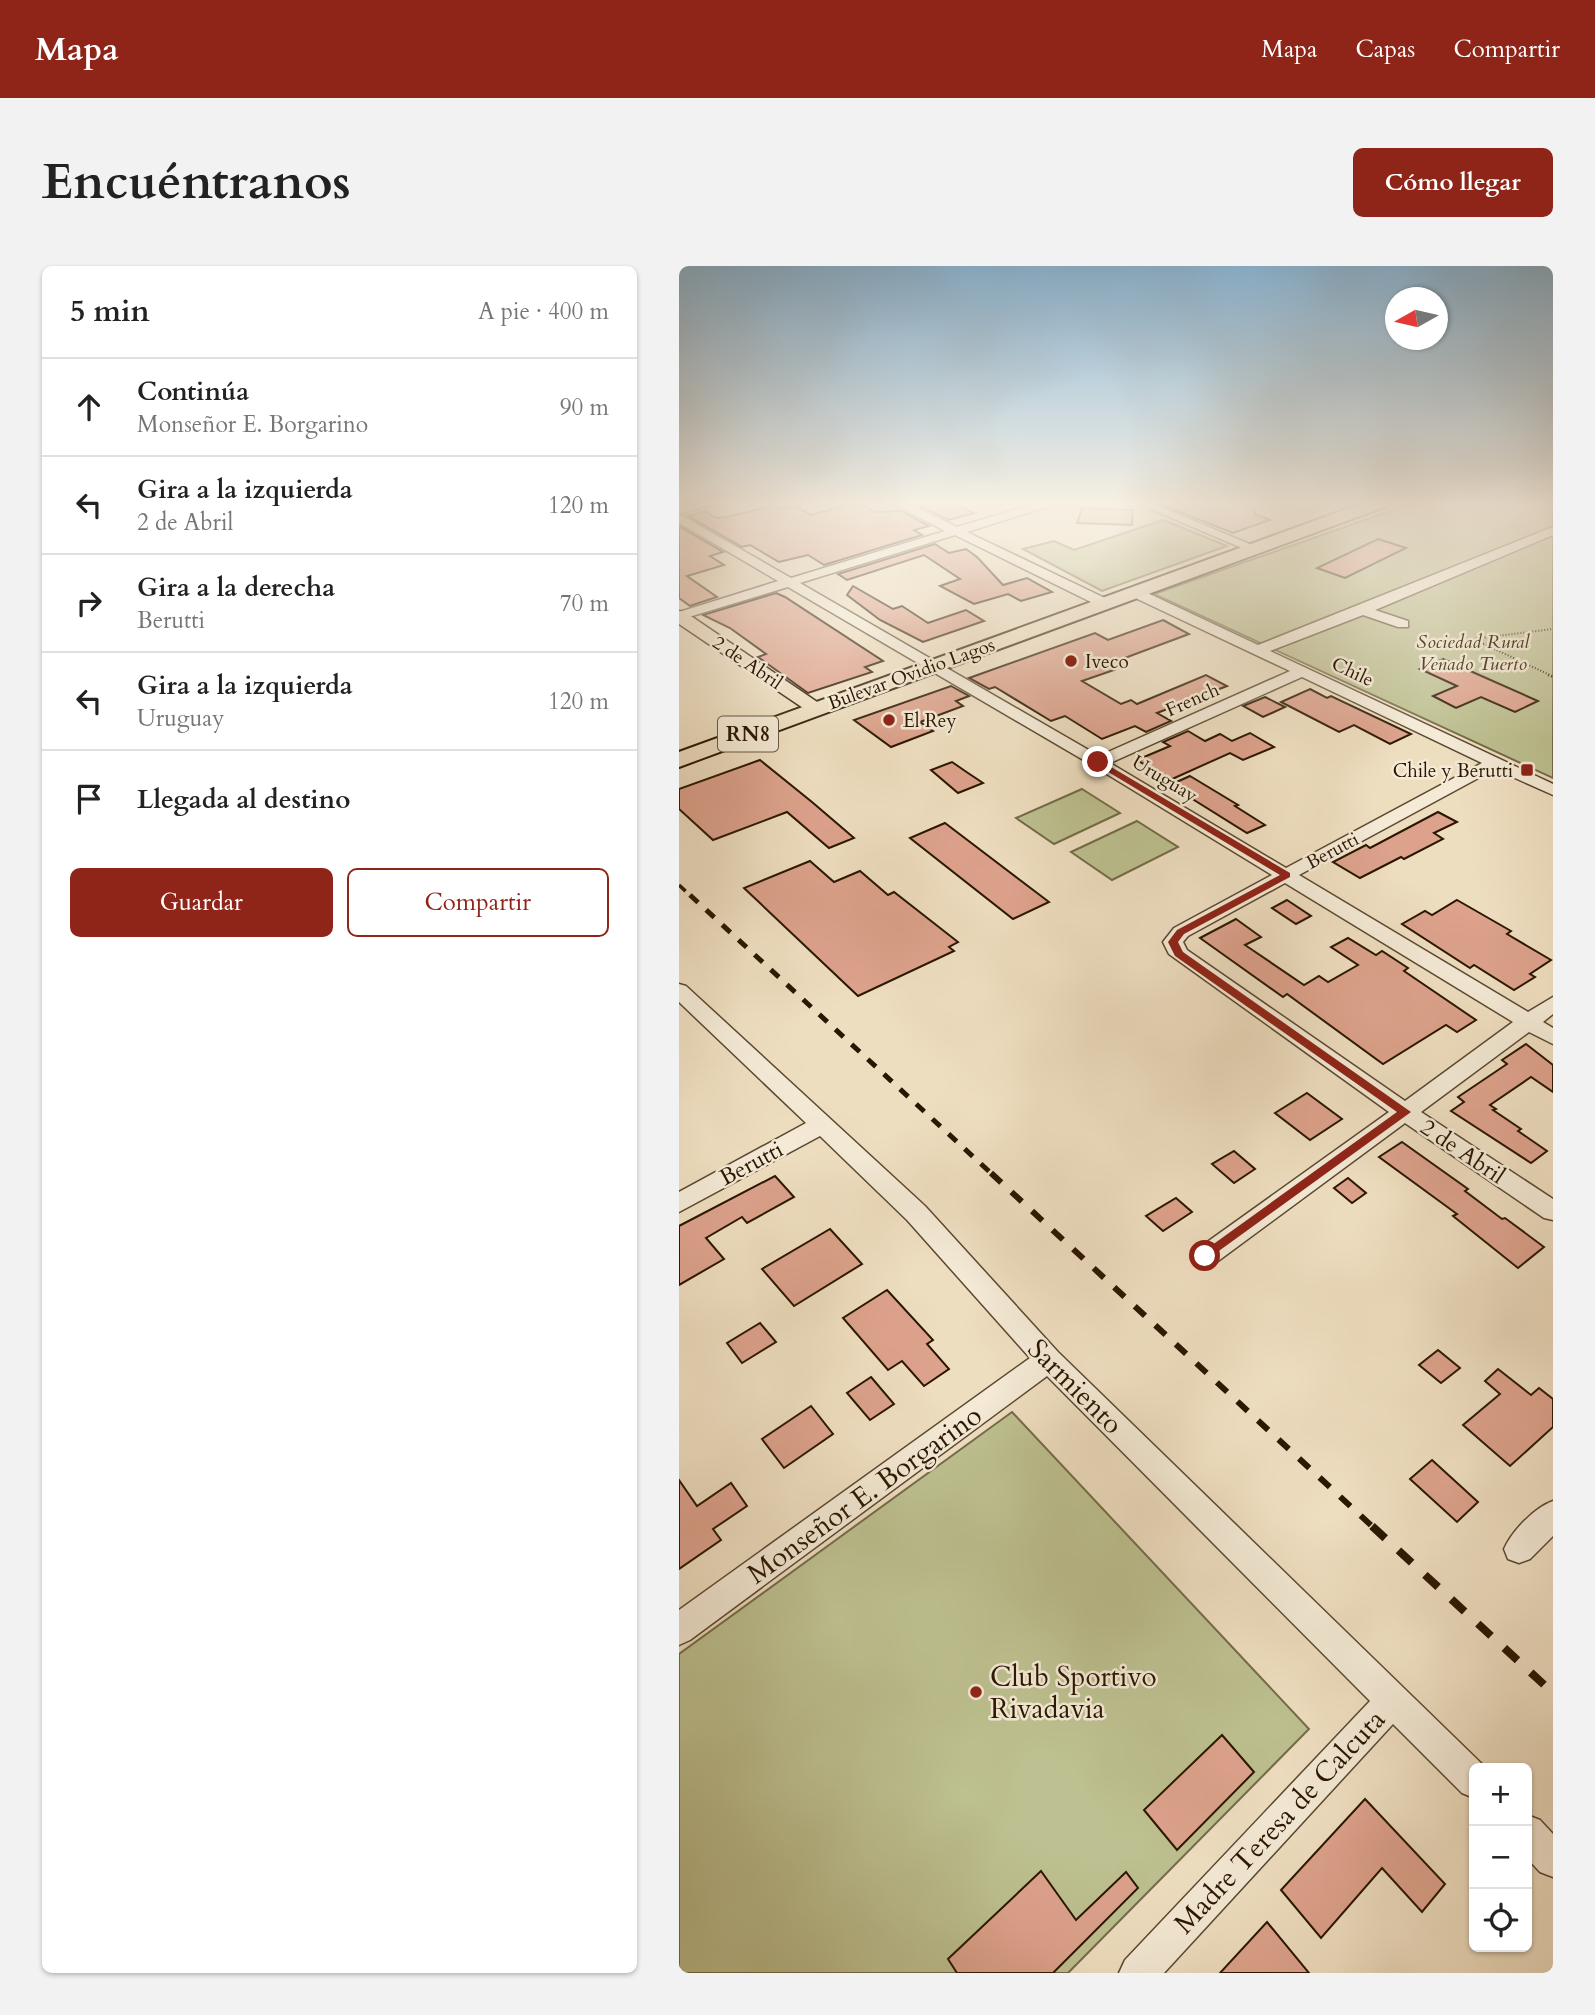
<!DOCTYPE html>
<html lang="es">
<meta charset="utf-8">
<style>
body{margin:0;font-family:Cardo,serif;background:#f2f2f2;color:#222}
.controls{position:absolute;right:21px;bottom:21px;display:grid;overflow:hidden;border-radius:10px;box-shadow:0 2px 5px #0004}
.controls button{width:63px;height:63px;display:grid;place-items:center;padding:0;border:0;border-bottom:2px solid #e0e0e0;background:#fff;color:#222;font:35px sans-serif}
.compass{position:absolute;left:706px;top:21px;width:63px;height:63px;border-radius:50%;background:#fff;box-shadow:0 2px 5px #0004;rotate:262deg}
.stop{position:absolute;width:21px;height:21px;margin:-16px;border:5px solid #8f2418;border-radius:50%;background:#fff}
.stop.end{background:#8f2418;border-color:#fff;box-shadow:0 2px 7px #0008}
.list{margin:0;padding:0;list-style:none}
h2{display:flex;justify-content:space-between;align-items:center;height:91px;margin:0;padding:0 28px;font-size:30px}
h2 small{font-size:23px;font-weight:400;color:#767676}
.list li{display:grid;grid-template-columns:46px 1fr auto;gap:21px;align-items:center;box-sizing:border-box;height:98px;padding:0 28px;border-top:2px solid #e0e0e0}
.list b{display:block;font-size:26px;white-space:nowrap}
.list p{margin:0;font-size:23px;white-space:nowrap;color:#767676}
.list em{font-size:23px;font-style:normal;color:#767676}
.actions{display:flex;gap:14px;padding:21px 28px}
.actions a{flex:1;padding:16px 0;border:2px solid #8f2418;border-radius:10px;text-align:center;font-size:24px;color:#8f2418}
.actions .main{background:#8f2418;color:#fff}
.icon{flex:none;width:38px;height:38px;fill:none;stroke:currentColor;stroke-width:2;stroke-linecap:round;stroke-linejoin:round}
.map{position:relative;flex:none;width:874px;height:1707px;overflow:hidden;border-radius:10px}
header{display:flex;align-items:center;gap:42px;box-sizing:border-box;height:98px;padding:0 35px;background:#8f2418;color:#fff}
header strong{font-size:33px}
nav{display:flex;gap:38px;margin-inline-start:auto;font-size:24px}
.intro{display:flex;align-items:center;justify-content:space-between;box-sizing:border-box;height:168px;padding:0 42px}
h1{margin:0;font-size:49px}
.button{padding:18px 32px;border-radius:10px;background:#8f2418;color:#fff;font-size:24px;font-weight:700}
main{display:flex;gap:42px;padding:0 42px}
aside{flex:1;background:#fff;border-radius:10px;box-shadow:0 2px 5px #0004}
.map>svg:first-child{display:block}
</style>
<header>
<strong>Mapa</strong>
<nav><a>Mapa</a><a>Capas</a><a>Compartir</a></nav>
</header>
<div class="intro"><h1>Encuéntranos</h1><a class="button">Cómo llegar</a></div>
<main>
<aside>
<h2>5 min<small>A pie · 400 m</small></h2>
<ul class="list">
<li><svg class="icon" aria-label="ahead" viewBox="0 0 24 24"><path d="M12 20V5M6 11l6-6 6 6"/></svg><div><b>Continúa</b><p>Monseñor E. Borgarino</p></div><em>90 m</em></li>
<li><svg class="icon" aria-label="left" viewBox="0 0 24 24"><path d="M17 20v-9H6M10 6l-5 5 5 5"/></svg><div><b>Gira a la izquierda</b><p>2 de Abril</p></div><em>120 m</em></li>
<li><svg class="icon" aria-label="right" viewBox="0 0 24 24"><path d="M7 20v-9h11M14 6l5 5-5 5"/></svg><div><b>Gira a la derecha</b><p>Berutti</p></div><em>70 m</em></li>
<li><svg class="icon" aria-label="left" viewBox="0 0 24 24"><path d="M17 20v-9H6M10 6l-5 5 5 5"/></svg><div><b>Gira a la izquierda</b><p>Uruguay</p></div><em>120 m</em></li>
<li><svg class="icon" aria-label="arrive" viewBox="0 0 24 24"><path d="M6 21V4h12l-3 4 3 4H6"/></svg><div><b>Llegada al destino</b></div></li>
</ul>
<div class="actions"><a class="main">Guardar</a><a>Compartir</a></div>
</aside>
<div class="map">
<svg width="874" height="1707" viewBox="0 0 874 1707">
<rect width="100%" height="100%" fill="#eedec0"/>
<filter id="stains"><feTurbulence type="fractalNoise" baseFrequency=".00286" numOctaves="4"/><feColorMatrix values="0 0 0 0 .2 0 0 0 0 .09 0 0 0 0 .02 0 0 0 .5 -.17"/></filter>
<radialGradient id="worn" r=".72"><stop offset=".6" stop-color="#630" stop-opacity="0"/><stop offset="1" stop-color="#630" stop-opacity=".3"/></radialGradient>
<g fill="#bdc090" stroke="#746b48" stroke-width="2">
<polygon points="737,236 874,236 874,512 475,328"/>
<polygon points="484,254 548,280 423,325 344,283 375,275 395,284"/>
<polygon points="403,523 441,547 375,578 337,552"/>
<polygon points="458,555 499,581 433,614 392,586"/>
<polygon points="333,1146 630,1463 389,1707 0,1707 0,1388"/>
</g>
<g fill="#dda28c" stroke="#2a1600" stroke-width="2">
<polygon points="178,236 196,246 222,245 250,260 235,264 243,269 145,299 129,289 100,296 71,279 63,281 9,250 26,245 37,252 47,251 93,240 102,243 115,240 132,249"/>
<polygon points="261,236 270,236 295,247 270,254 240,240"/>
<polygon points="476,236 574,236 576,248 591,254 554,267"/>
<polygon points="403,242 454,244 453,259 398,257"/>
<polygon points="0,260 44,286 31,290 45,299 8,310 38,331 11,340 0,332"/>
<polygon points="699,273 727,282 666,312 638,302"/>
<polygon points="256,278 270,287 287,283 298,291 324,319 348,312 373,326 342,335 329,328 295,338 261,320 281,313 245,289 168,314 159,308"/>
<polygon points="174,320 214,343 223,340 249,357 287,344 305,355 244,376 201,354 168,329"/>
<polygon points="97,327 106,331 204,395 186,401 193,406 129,427 79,391 87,388 51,362 24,349"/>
<polygon points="484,354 510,368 427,399 435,404 403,415 442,438 452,434 458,438 527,409 548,420 478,447 492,455 467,466 456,460 423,473 386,450 372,455 316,421 310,423 290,412 416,367 429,374"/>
<polygon points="764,393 859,435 836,446 802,431 777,442 754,430 778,420 741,403"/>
<polygon points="272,420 290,430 277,435 284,440 241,456 254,465 212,481 175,454"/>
<polygon points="631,423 648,432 652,430 732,468 711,478 675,459 660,466 602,436"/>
<polygon points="586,431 606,441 584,451 564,440"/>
<polygon points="509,465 526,475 541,468 553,475 571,467 595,481 564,494 551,487 491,514 458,494 491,480 484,476"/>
<polygon points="81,494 133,536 175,572 150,582 108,546 34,574 0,543 0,523"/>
<polygon points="273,496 289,507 304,517 279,527 252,504"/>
<polygon points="511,510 559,539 556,540 586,559 568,567 491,519"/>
<polygon points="759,546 778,556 755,567 764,573 725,593 722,591 681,612 654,596 687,579 691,582"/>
<polygon points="266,557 370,636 334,653 231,572"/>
<polygon points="131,595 155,616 181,605 209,629 215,626 279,676 270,681 275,685 179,730 65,622"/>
<polygon points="608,634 632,650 617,658 593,642"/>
<polygon points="778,634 832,665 828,668 872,694 851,708 856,711 835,724 795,699 791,702 723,658 746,645 753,649"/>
<polygon points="557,653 582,671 566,679 625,719 640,710 649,716 679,699 652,681 669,672 697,689 703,685 729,702 725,705 797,754 778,766 767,759 704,798 608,728 604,731 521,672"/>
<polygon points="847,778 874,799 874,826 852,811 811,839 817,843 814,844 842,863 839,865 868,885 852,897 772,845 785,836 779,831 828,798 823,794"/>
<polygon points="628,827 663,853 631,874 596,847"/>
<polygon points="723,876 789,923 786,925 823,953 826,952 865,981 839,1002 774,950 778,948 700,891"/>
<polygon points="555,885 576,903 555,917 533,898"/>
<polygon points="96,910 115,931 68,957 63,951 27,972 45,993 0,1019 0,960"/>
<polygon points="669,912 687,927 673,937 655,922"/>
<polygon points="497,932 513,946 484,965 467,950"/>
<polygon points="151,963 183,998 115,1040 83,1003"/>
<polygon points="208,1024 254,1074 248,1078 270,1103 245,1120 223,1095 209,1104 164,1052"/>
<polygon points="81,1057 97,1076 63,1097 48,1077"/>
<polygon points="759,1084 781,1102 762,1117 740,1099"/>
<polygon points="819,1103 852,1129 860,1122 874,1133 874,1161 831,1200 784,1159 821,1128 806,1115"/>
<polygon points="192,1111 215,1138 191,1154 168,1127"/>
<polygon points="132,1140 154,1168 105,1202 83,1173"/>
<polygon points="753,1194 799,1236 778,1256 731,1213"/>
<polygon points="0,1214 18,1240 52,1217 68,1240 34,1263 42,1274 0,1303"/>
<polygon points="543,1469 575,1506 498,1584 465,1544"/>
<polygon points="686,1533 766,1618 743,1646 703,1602 642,1672 602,1624"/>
<polygon points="362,1605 397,1654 447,1606 459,1622 374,1707 278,1707 269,1693"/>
<polygon points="588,1656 630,1707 541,1707"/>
</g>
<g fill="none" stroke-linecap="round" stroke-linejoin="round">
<defs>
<g id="minor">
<path d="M 24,236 L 42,236 L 0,248 L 112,312 L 266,265 L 211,236 L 225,236 L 278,261 L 362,236 L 379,236 L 377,238 L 288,266 L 430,334 L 430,340 L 420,340 L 276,269 L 121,317 L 420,490 L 611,405 L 450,329 L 450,323 L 460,323 L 579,379 L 874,261 L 874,269 L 696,344 L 729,355 L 729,361 L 719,361 L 684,349 L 591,385 L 874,518 L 874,529 L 816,503 L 620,609 L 849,746 L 874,731 L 874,748 L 864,756 L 874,762 L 874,778 L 850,766 L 742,846 L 874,933 L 874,954 L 865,952 L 726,857 L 535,998 L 526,1001 L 517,998 L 513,991 L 517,984 L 710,846 L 490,688 L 484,676 L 495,662 L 593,609 L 413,499 L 109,321 L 0,354 L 0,346 L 99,315 L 0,257 L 0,241 ZM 623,411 L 803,497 L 607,602 L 431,497 ZM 606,617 L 834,756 L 726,835 L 508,684 L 504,676 L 509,670 Z"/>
<polygon points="455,236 470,236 580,282 578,285 570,285"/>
<polygon points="0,718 7,720 246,940 379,1086 807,1502 795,1502 795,1532 783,1527 714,1458 485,1707 440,1707 446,1694 691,1435 368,1110 11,1374 0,1379 0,1344 351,1092 228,954 141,870 0,946 0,926 127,857 0,736"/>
<path d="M 874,1235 L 874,1270 L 851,1293 L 840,1297 L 829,1293 L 825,1283 C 833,1265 855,1242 874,1235 Z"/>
<polygon points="848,1549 861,1554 874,1568 874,1611 861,1606 848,1592"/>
</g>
<polygon id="major" points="0,345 6,346 147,442 144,446 130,446 0,358"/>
<polygon id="highway" points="687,236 711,236 708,240 0,501 0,486"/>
</defs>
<use href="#minor" stroke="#5b4830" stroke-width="3"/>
<use href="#major" stroke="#2a1600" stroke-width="3"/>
<use href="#highway" stroke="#2a1600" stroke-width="4"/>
<polyline stroke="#2a1600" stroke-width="2" stroke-dasharray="1 2" stroke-linecap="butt" points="873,410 794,373 874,363"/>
<polyline stroke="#2a1600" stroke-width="2.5" stroke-dasharray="1 2.5" stroke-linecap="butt" points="869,409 874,411"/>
<use href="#minor" fill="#f4ead6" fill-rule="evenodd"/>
<use href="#major" fill="#eedec0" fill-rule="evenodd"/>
<use href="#highway" fill="#eedec0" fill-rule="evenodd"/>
<polyline stroke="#2a1600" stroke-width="3.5" stroke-dasharray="9 9" stroke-linecap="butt" points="0,619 13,631"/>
<polyline stroke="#2a1600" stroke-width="5" stroke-dasharray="11 11" stroke-linecap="butt" points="11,629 314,909"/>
<polyline stroke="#2a1600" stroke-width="6" stroke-dasharray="14 14" stroke-linecap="butt" points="312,907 695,1262"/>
<polyline stroke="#2a1600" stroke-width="8" stroke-dasharray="18 18" stroke-linecap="butt" points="693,1260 874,1427"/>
</g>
<linearGradient id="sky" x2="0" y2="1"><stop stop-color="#8ab6d6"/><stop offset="0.5" stop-color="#f7f0e3"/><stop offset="1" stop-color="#f7f0e3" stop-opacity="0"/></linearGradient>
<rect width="874" height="475" fill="url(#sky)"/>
<polygon fill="#8f2418" points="416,495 422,495 611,607 611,611 505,668 499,676 504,686 732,846 526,995 520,990 522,987 718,846 496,690 489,676 498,664 601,609 416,498"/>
<g fill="#8f2418" stroke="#f4ead6" stroke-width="2.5">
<circle cx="392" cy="395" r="7"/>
<circle cx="210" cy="454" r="7"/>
<rect x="841" y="497" width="14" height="14" rx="3.5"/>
<circle cx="297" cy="1426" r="7"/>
</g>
<g text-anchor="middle" stroke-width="5" stroke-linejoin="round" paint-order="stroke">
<g font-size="19" font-style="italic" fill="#56492b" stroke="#f4ead6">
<text x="794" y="382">Sociedad Rural<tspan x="794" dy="22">Venado Tuerto</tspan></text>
</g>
<g font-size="19" fill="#2a1600" stroke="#f4ead6" text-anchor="start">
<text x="406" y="402">Iveco</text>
<text x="224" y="461">El Rey</text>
<text x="834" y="511" text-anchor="end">Chile y Berutti</text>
</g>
<g font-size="19" fill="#2a1600" stroke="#f4ead6">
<text transform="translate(69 396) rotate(34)" y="7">2 de Abril</text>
<text transform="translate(674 405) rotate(25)" y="7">Chile</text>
<text transform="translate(232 407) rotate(-20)" y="7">Bulevar Ovidio Lagos</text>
<text transform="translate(513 433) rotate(-24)" y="7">French</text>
<text transform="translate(486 512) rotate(31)" y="7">Uruguay</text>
<text transform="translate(653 584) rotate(-28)" y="7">Berutti</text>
</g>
<rect fill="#f4ead6" stroke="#675640" stroke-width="2" x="39" y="450.5" width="60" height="35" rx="5"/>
<g font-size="21" font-weight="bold" fill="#2a1600">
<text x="69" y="475">RN8</text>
</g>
<g font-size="23" fill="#2a1600" stroke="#f4ead6">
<text transform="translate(784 885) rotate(34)" y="8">2 de Abril</text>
<text transform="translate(72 897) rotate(-28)" y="8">Berutti</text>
</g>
<g font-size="28" fill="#2a1600" stroke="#f4ead6">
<text transform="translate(397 1120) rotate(45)" y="10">Sarmiento</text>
<text transform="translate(185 1228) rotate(-36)" y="10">Monseñor E. Borgarino</text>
<text transform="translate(600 1555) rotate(-47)" y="10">Madre Teresa de Calcuta</text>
</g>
<g font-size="28" fill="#2a1600" stroke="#f4ead6" text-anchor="start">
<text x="311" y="1420">Club Sportivo<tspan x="311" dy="32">Rivadavia</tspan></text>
</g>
</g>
<rect width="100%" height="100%" filter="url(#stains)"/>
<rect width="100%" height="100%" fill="url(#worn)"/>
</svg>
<div class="controls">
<button>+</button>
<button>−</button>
<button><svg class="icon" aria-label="locate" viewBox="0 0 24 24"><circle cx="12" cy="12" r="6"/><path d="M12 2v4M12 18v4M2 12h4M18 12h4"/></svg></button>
</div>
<svg class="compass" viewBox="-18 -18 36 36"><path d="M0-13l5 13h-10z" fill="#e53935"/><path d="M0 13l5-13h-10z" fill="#767676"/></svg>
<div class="stop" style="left:526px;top:990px"></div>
<div class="stop end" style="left:419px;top:496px"></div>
</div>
</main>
